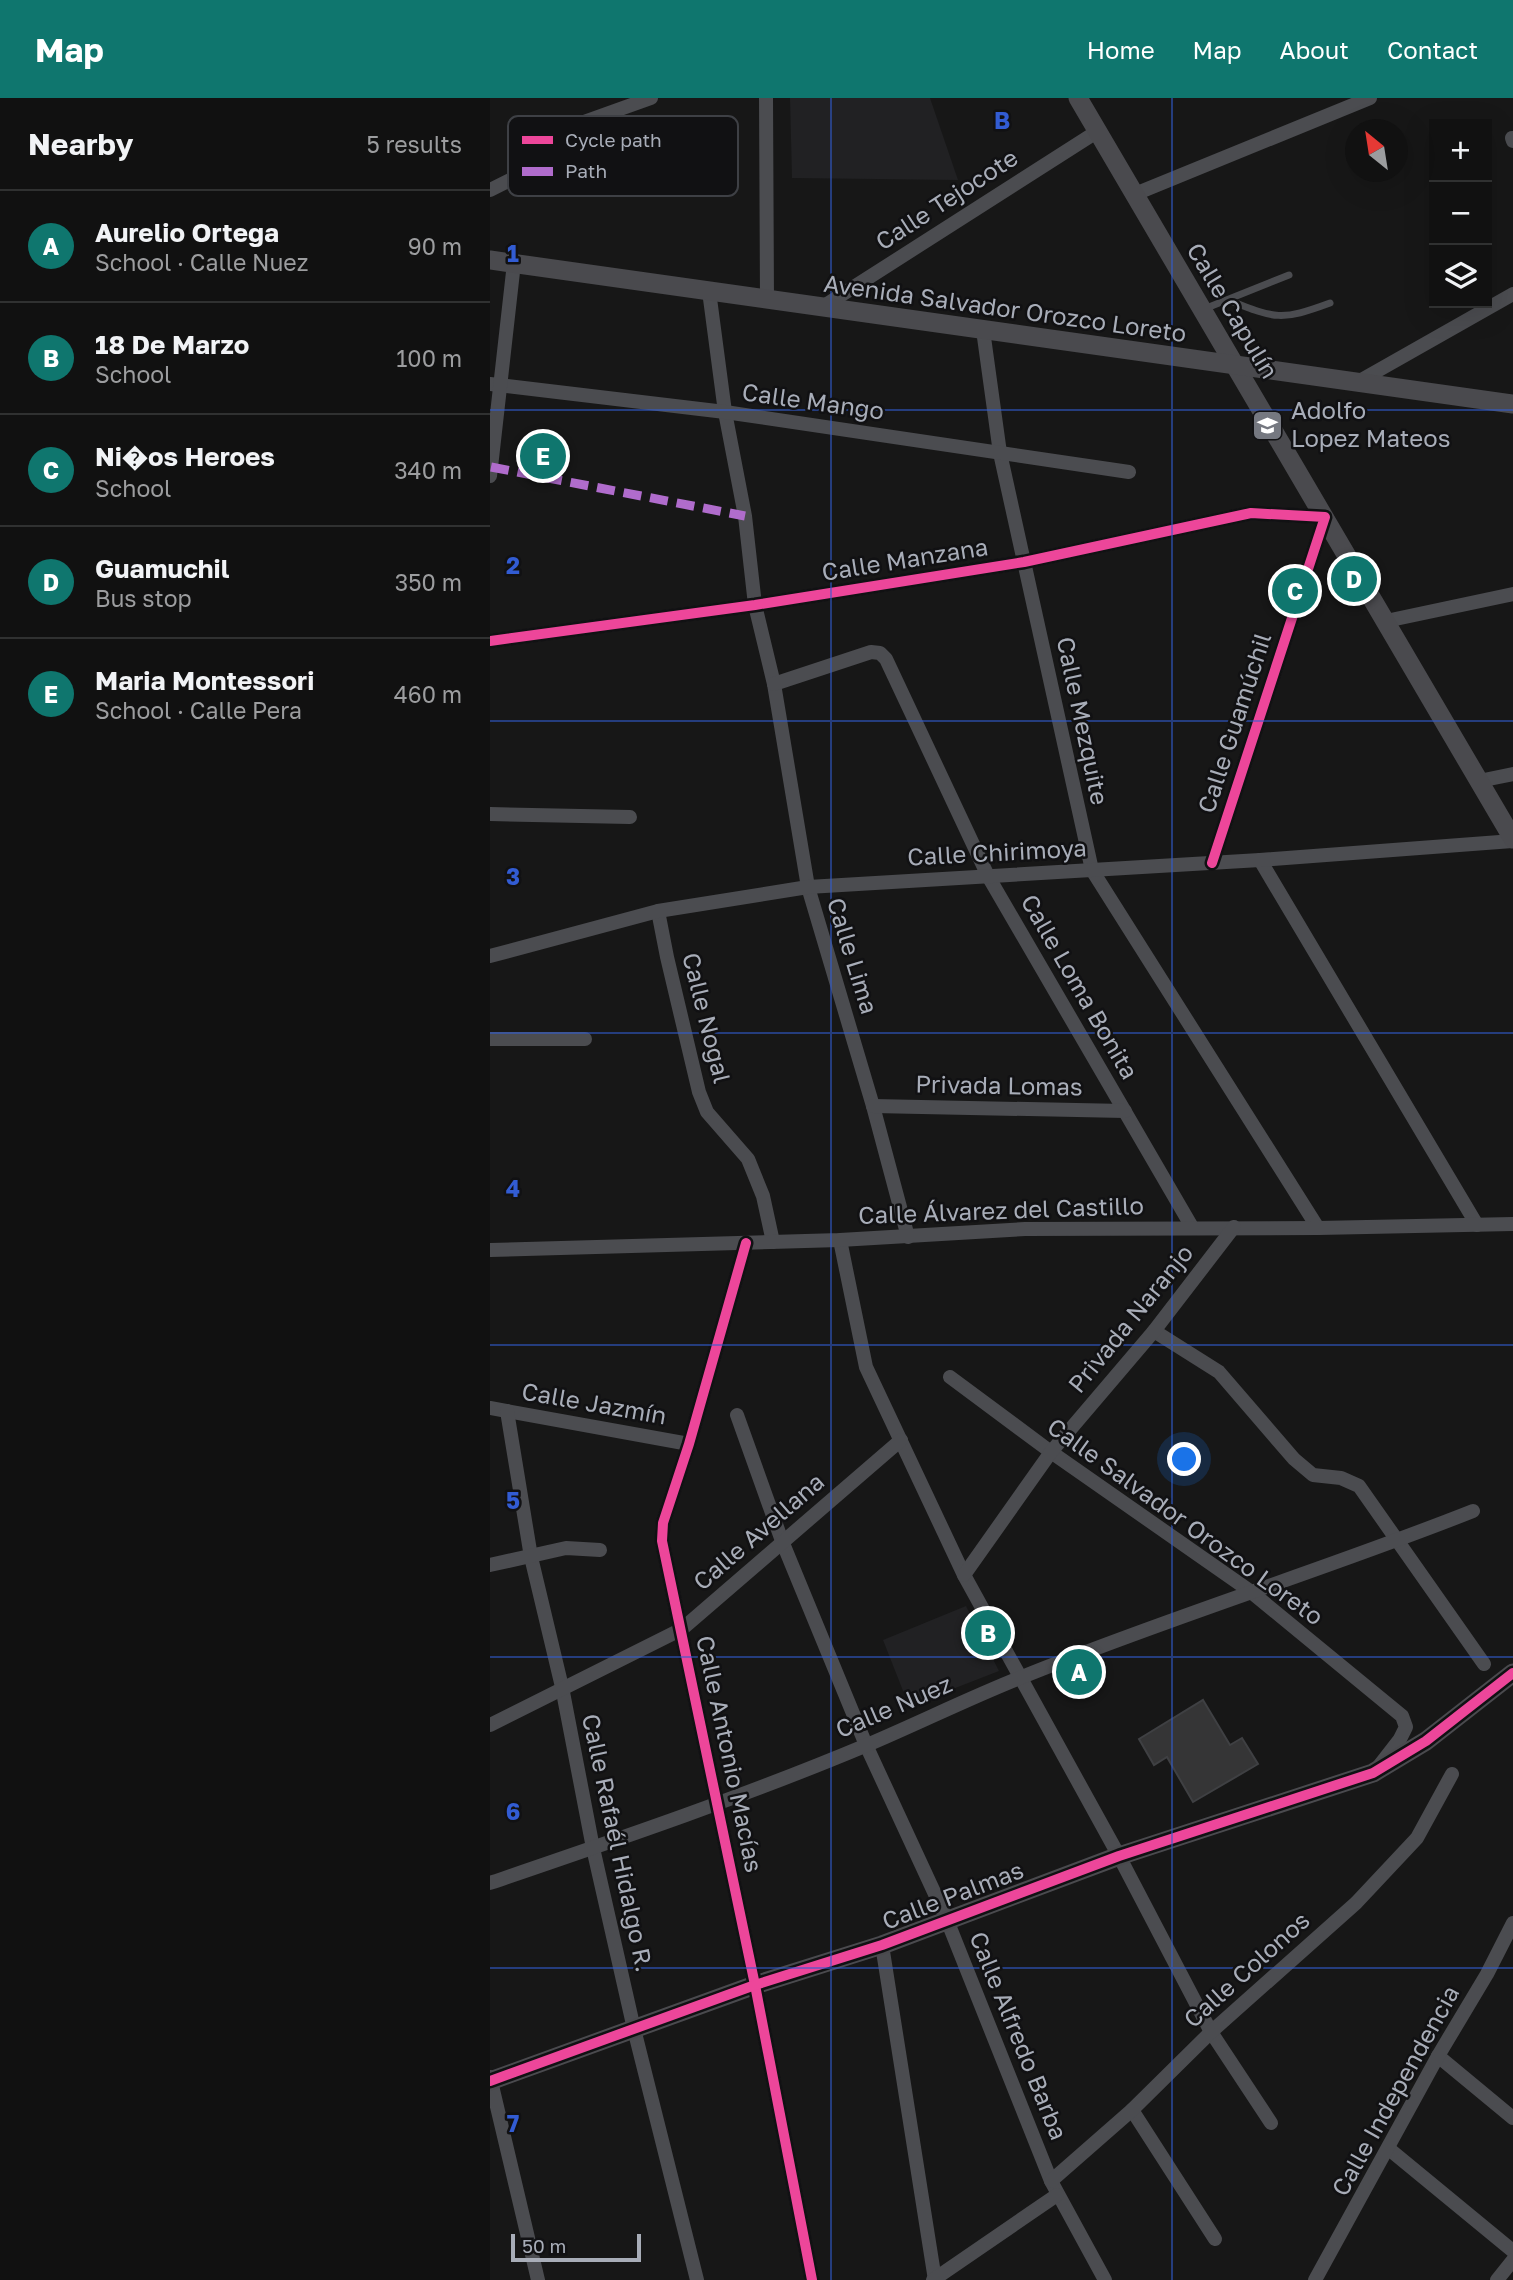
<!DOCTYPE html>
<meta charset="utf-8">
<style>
body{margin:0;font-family:"Golos Text",sans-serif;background:#1a1a1a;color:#f1f3f6}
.controls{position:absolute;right:21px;top:21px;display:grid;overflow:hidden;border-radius:0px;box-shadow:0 7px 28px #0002}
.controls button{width:63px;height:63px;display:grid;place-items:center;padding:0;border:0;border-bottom:2px solid #303131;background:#111;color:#f1f3f6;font:35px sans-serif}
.compass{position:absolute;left:855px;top:21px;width:63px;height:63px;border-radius:50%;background:#111;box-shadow:0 7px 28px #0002;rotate:330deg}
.scale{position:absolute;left:21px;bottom:18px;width:130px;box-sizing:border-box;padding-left:7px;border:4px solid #a8adb8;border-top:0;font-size:19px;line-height:24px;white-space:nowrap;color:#a8adb8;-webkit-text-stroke:5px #111113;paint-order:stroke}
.you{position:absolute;left:695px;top:1362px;width:24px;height:24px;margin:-18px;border:5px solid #fff;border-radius:50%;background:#1a73e8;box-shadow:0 0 0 10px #1a73e833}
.badge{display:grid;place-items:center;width:46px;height:46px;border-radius:50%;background:#0f766e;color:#fff;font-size:23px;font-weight:700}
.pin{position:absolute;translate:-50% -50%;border:4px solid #fff;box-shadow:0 2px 7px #0006}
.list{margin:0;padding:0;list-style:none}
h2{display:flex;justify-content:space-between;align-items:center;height:91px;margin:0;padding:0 28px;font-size:30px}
h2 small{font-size:23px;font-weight:400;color:#9c9d9f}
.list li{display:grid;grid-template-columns:46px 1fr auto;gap:21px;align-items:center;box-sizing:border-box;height:112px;padding:0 28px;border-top:2px solid #303131}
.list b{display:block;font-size:26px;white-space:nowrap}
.list p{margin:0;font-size:23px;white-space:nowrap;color:#9c9d9f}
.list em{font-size:23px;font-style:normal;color:#9c9d9f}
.icon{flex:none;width:38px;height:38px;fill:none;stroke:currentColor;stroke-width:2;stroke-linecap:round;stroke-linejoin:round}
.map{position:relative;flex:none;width:1023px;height:2182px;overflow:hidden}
header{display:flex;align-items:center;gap:42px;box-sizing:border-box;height:98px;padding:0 35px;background:#0f766e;color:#fff}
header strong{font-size:33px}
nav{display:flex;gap:38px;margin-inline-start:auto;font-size:24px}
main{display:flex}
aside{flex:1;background:#111}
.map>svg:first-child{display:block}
</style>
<header>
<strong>Map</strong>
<nav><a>Home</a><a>Map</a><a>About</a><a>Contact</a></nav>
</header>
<main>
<aside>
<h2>Nearby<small>5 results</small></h2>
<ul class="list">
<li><span class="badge">A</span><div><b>Aurelio Ortega</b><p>School · Calle Nuez</p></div><em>90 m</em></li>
<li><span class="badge">B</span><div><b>18 De Marzo</b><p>School</p></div><em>100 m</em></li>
<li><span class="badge">C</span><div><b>Ni�os Heroes</b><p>School</p></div><em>340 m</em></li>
<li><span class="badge">D</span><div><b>Guamuchil</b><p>Bus stop</p></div><em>350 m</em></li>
<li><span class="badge">E</span><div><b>Maria Montessori</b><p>School · Calle Pera</p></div><em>460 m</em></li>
</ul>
</aside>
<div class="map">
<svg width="1023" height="2182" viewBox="0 0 1023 2182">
<rect width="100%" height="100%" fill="#171717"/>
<g fill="#212123">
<polygon points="300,0 440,0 468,82 302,80"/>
<polygon points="476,1508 509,1573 419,1608 393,1542"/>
</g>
<polygon fill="#353536" stroke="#3f4043" stroke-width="2" points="713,1602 740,1647 752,1640 768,1666 703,1704 677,1659 664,1667 649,1641"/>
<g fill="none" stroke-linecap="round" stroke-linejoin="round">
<g stroke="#4b4c50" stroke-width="7">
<path d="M 738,202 C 786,221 791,223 840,205"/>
<polyline points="714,211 799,177"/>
</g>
<g stroke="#4b4c50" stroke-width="14">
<polyline points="276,0 277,202"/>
<polyline points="1022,40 1023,43"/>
<polyline points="0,92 30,77 91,25 161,0"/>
<polyline points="645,96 880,0"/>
<polyline points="219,193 235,314 255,418 265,507 284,586 318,789 383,1008 418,1139"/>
<polyline points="331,210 608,33"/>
<polyline points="493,232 510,355 602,772 828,1130"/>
<polyline points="866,285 1023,196"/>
<polyline points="0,286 235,314 639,374"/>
<polyline points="0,378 24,165"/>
<polyline points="896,523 1023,496"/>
<polyline points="0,543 265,507 534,464 761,415 835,419 722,765"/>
<polyline points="284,586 381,554 390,555 396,561 498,778 702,1129"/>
<polyline points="989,683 1023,676"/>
<polyline points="0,716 140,719"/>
<polyline points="770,762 987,1127"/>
<polyline points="168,813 177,859 209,994 217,1014 258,1061 273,1098 283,1144"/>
<polyline points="0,858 168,813 318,789 770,762 1023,743"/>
<polyline points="0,941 95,941"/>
<polyline points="383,1008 635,1013"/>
<polyline points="350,1142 376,1269 474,1477 629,1758 721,1934 781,2025"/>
<polyline points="256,1145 199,1346 173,1425 172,1443 265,1887 322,2182"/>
<polyline points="0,1152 350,1142 535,1131 828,1130 1023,1126"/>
<polyline points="664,1233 729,1274 804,1361 823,1377 851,1380 869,1388 994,1566"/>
<polyline points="460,1279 561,1354 760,1493 912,1618 916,1629 910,1641 889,1668"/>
<polyline points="0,1310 199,1346"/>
<polyline points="17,1313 41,1459 72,1589 103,1750 144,1931 207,2182"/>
<polyline points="247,1317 292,1443 376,1647 457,1822 561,2083 615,2182"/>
<polyline points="0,1467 76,1450 110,1452"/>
<polyline points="474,1477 561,1354 664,1233 744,1129"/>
<polyline points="0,1627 192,1531 411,1342"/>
<path d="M 0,1785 C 126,1742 253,1699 377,1647 C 429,1625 479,1600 532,1579 C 680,1519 834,1472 983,1413"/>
<polyline points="392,1847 445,2182"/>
<polyline points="948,1958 1023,2020"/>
<polyline points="0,1979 48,2182"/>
<polyline points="642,2012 725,2141"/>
<polyline points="899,2051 1023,2153"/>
<polyline points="561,2083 642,2012 721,1934 866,1805 927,1740 962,1676"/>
<polyline points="443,2182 567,2097"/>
<polyline points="825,2182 948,1958 997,1876 1023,1825"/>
<polyline points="1007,2182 1023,2162"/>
</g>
<g stroke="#4a4a4e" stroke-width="19">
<polyline points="588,0 1023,741"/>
<polyline points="0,162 1023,306"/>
<polyline points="0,1983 265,1887 392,1847 629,1758 883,1675 936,1643 1023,1575"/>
</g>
<polyline stroke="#b06ccc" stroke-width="9" stroke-dasharray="18 9" stroke-linecap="butt" points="1,369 255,418"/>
<defs>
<g id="cycleway">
<polyline points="0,543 265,507 534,464 761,415 835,419 722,765"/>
<polyline points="256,1145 199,1346 173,1425 172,1443 265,1887 322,2182"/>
<polyline points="0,1983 265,1887 392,1847 629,1758 883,1675 936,1643 1023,1575"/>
</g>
</defs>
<use href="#cycleway" stroke="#111113" stroke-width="15"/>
<use href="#cycleway" stroke="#ed469a" stroke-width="10"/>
</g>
<path fill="none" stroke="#325cd3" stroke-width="2" stroke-opacity="0.55" d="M 341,0 L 341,2182M 682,0 L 682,2182M 0,312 L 1023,312M 0,623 L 1023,623M 0,935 L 1023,935M 0,1247 L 1023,1247M 0,1559 L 1023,1559M 0,1870 L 1023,1870"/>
<defs>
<symbol id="school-square" viewBox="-11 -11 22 22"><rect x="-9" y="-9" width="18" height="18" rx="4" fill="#757880" stroke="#111113"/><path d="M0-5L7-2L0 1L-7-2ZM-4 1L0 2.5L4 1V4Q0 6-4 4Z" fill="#fff"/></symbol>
</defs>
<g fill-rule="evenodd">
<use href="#school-square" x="760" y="310" width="35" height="35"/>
</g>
<g text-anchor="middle" stroke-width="5" stroke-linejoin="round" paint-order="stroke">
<g font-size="24" fill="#a8adb8" stroke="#111113">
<text transform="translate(457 102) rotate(-33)" y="8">Calle Tejocote</text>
<text transform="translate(515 211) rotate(8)" y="8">Avenida Salvador Orozco Loreto</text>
<text transform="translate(742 213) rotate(59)" y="8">Calle Capulín</text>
<text transform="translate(323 304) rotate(8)" y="8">Calle Mango</text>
<text transform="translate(415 462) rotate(-9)" y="8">Calle Manzana</text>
<text transform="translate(592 623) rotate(78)" y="8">Calle Mezquite</text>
<text transform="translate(745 625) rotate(-72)" y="8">Calle Guamúchil</text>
<text transform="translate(507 755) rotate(-3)" y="8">Calle Chirimoya</text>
<text transform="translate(362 858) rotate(73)" y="8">Calle Lima</text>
<text transform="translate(589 889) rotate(60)" y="8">Calle Loma Bonita</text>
<text transform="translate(216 920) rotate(76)" y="8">Calle Nogal</text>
<text transform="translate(509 988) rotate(1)" y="8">Privada Lomas</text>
<text transform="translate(511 1113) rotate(-2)" y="8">Calle Álvarez del Castillo</text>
<text transform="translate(641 1221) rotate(-51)" y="8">Privada Naranjo</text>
<text transform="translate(104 1306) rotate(10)" y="8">Calle Jazmín</text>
<text transform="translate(695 1424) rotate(36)" y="8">Calle Salvador Orozco Loreto</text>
<text transform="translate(269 1434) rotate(-41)" y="8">Calle Avellana</text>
<text transform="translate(404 1609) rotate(-23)" y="8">Calle Nuez</text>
<text transform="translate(239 1656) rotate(78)" y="8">Calle Antonio Macías</text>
<text transform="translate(127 1745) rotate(78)" y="8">Calle Rafaél Hidalgo R.</text>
<text transform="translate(463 1798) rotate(-21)" y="8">Calle Palmas</text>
<text transform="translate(757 1872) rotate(-42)" y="8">Calle Colonos</text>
<text transform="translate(528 1938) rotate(68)" y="8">Calle Alfredo Barba</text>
<text transform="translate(906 1993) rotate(-61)" y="8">Calle Independencia</text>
</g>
<g font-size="24" fill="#a8adb8" stroke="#111113" text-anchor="start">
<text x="801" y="321">Adolfo<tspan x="801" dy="28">Lopez Mateos</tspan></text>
</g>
</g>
<rect x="18" y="18" width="230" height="80" rx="10" fill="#111113" stroke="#3e4045" stroke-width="2"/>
<rect x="32" y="38" width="31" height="8" fill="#ed469a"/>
<rect x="32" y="69" width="31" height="9" fill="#b06ccc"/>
<g font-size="19" fill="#a8adb8">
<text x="75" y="49">Cycle path</text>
<text x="75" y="80">Path</text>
</g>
<g font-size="23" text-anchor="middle" font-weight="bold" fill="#325cd3" stroke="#111113" stroke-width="5" stroke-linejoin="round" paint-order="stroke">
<text x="512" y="31">B</text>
<text x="23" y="164">1</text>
<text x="23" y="476">2</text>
<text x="23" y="787">3</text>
<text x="23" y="1099">4</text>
<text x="23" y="1411">5</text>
<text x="23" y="1722">6</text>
<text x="23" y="2034">7</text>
</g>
</svg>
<div class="controls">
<button>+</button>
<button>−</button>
<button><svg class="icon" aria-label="layers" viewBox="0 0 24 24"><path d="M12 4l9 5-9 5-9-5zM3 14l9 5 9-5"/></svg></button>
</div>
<svg class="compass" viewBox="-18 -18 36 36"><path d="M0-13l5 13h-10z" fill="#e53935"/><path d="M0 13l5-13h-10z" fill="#9c9d9f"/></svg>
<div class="scale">50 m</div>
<div class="you"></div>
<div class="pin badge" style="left:589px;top:1574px">A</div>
<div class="pin badge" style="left:498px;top:1535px">B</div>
<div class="pin badge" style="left:805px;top:493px">C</div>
<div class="pin badge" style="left:864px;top:481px">D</div>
<div class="pin badge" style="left:53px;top:358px">E</div>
</div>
</main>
